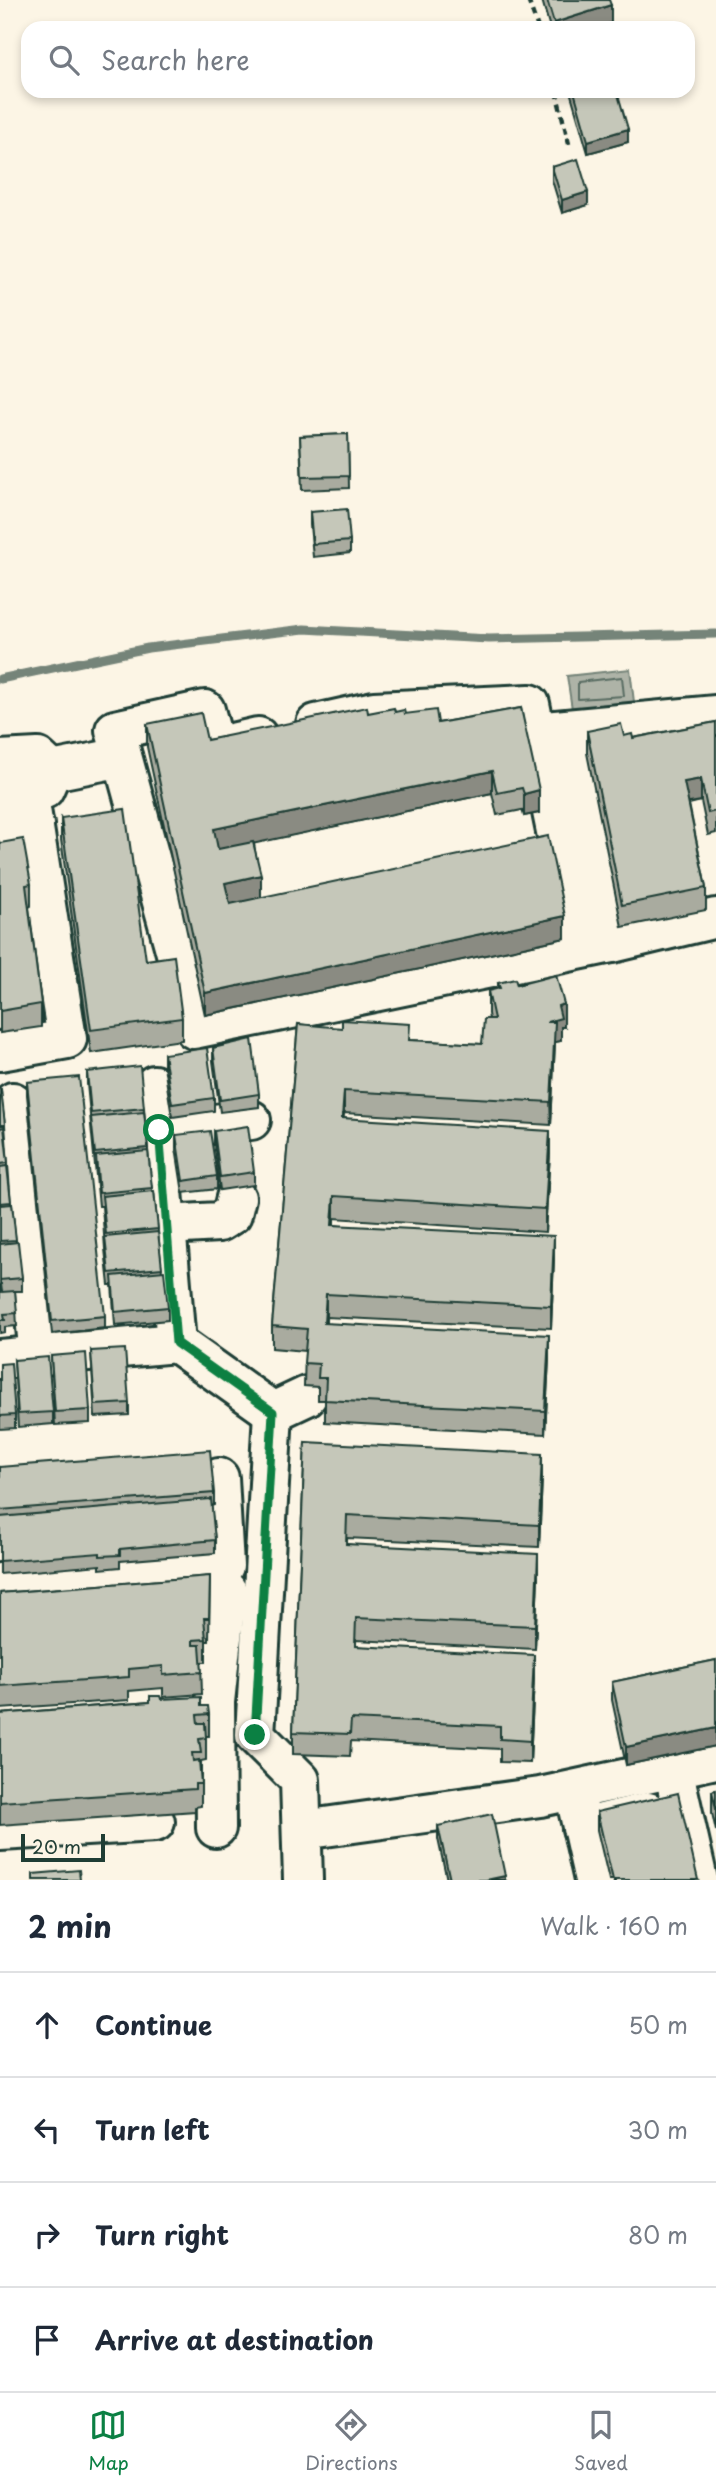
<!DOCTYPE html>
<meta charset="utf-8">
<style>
body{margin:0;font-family:"Playpen Sans",sans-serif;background:#f6f6f7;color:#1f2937}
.scale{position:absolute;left:21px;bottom:18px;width:84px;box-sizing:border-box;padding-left:7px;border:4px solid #1f3d34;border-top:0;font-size:19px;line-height:24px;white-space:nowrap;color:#1f3d34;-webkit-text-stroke:5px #fcf5e5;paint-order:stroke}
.stop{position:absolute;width:21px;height:21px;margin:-16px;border:5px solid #0b8043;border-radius:50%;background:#fff}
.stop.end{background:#0b8043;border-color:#fff;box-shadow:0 2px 7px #0008}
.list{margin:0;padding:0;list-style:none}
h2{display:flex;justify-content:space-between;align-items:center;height:91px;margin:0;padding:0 28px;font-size:30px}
h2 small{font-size:23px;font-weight:400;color:#747a83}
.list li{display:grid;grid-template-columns:46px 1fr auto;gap:21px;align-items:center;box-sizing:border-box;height:105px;padding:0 28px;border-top:2px solid #e0e1e3}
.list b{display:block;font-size:26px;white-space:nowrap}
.list em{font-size:23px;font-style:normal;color:#747a83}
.icon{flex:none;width:38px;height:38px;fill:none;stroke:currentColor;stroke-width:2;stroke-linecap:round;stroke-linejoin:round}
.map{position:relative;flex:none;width:716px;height:1880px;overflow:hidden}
.search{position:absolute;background:#fff;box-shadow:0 4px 10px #0003;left:21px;right:21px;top:21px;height:77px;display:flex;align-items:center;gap:18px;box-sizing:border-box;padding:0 24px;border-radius:21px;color:#747a83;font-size:26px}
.sheet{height:511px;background:#fff}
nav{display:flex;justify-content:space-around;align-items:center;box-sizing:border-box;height:98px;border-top:2px solid #e0e1e3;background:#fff;font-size:19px;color:#747a83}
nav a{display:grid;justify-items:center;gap:4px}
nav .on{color:#0b8043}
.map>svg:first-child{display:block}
</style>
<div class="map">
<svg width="716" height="1880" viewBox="0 0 716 1880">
<rect width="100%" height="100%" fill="#fcf5e5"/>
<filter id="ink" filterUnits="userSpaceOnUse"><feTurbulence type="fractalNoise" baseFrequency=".0143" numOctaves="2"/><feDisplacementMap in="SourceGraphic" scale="14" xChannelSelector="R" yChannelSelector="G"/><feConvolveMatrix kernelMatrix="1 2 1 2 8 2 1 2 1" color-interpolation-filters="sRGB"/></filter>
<g filter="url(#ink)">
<polygon fill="#aeb3a7" stroke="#758479" stroke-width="2" points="630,669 634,702 572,709 567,676"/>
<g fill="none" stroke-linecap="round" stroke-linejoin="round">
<polygon stroke="#586c62" stroke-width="2" points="622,677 624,696 578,699 578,682"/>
<polyline stroke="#758479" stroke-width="9" points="0,679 148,648 304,629 489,639 716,634"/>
<defs>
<g id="minor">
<polyline points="316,724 374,711 530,704 580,949"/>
<polyline points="569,729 612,943"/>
<polyline points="545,731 716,715"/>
<polyline points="258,737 215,747 205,710 115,730 182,975 194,1029 612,943 716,918"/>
<polyline points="0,760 38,758 52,771 44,789 0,792"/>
<polyline points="52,771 122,757"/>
<polyline points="0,826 34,825"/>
<polyline points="0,1051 67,1039 28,790"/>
<polyline points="154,1085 176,1343"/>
<polyline points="13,1102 39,1356"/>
<polyline points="158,1130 251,1120"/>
<polyline points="166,1225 219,1222 232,1214 236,1198"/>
<polyline points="0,1359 176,1343 273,1412"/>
<polyline points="0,1583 224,1566 219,1478"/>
<polyline points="160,1596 227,1591 215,1702 216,1828"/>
<polyline points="673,1768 698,1880"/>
<polyline points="577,1804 594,1880"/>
<polyline points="582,1828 648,1812"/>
<polyline points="303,1830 540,1797 716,1759"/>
<polyline points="0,1831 155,1822"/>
<polyline points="303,1880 300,1780 255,1735 273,1412 307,1396"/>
</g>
</defs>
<use href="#minor" stroke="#1f3d34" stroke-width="44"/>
<g stroke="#1f3d34" stroke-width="4.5" stroke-dasharray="7 5" stroke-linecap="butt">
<polyline points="528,0 538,28"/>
<polyline points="556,91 569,144"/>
</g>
<use href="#minor" stroke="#fcf5e5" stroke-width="38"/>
</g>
<g fill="#a9ab9f" stroke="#1f3d34" stroke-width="2">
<polygon points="542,0 609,0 611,23 596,28 550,28"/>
<polygon points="570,91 617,91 628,142 588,153"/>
<polygon points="552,167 588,205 562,213 552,180"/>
<polygon points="348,434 349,488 302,490 300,436"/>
<polygon points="310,512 350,541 350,553 313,557 310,525"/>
<polygon points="521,708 539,813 524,816 522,810 497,815 492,793 254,843 261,897 565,938 205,1015 147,747 147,724 207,740 368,713 395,712 438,723"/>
<polygon points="716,722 716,833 708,835 701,801 689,804 706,888 706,910 622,927 587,753 587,731 633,738"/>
<polygon points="61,818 146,960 182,1018 182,1040 91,1053 61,840"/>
<polygon points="0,843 31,884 31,906 29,907 41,1004 41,1027 0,1033"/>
<polygon points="498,983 517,985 564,1027 561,1027 561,1041 555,1042 551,1125 344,1113 343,1118 550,1153 545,1232 334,1218 334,1225 554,1258 551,1328 326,1317 326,1324 549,1358 545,1434 325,1422 325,1400 318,1400 318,1387 304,1386 305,1351 272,1348 272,1326 298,1024 410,1040 482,1044 489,1019 488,1014 488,991 498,989"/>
<polygon points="213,1048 259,1094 259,1107 220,1112 213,1061"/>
<polygon points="164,1054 214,1098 214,1111 172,1117 164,1066"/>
<polygon points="87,1072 144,1108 152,1191 154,1191 162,1272 168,1307 168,1320 115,1325 112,1285 109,1285 105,1249 102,1206 99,1206 95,1166 87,1084"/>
<polygon points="27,1082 105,1316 105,1328 52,1334 27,1095"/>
<polygon points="0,1089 5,1125 11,1204 12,1204 16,1243 22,1278 22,1291 15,1291 17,1326 5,1327 5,1332 0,1333"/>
<polygon points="214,1131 254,1172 254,1185 220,1190 214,1143"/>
<polygon points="176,1135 217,1176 217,1189 183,1193 176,1148"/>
<polygon points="91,1351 129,1403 129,1415 95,1417"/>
<polygon points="51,1356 90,1410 90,1423 55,1425"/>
<polygon points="14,1360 53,1412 53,1424 18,1427"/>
<polygon points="0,1364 15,1415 15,1428 0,1429"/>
<polygon points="305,1442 542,1476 539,1547 347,1538 347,1544 538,1576 535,1649 356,1640 356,1646 534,1677 530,1763 500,1762 500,1749 351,1741 350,1756 293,1754 293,1732"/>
<polygon points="0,1467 214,1493 214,1505 211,1506 215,1540 215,1553 120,1561 120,1567 100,1569 100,1565 0,1574"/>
<polygon points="210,1576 209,1641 206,1641 206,1662 201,1662 202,1694 163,1697 163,1688 129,1691 129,1700 0,1709 0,1593"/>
<polygon points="716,1660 716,1746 626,1765 612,1700 612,1682"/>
<polygon points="150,1696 201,1706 209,1714 209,1736 206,1736 206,1760 201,1761 201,1806 195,1807 195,1811 0,1825 0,1714 150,1702"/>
<polygon points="716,1790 716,1831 712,1813 712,1791"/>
<polygon points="597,1812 698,1880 609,1880 597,1830"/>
<polygon points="438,1826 505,1880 447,1880 438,1839"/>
</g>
<g fill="#8a8b82" stroke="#1f3d34" stroke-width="2">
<polygon points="611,5 611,23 596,28 554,28 554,23"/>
<polygon points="628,129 628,142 588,153 588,141"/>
<polygon points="588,192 588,205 562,213 562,200"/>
<polygon points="492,771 492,793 214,852 214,829"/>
<polygon points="701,779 701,801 684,804 684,782"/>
<polygon points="539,790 539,813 524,816 524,794"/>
<polygon points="261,875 261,898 225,906 225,883"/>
<polygon points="565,916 565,938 205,1015 205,993"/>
<polygon points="564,1004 564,1027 561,1027 561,1041 555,1042 551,1125 547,1022 558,1006"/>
<polygon points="344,1091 344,1113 342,1140 342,1118"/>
<polygon points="550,1131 550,1153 545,1232 545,1209"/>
<polygon points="334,1196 334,1218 332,1247 332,1225"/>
<polygon points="554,1236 554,1258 551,1328 551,1306"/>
<polygon points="326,1294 326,1317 324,1346 324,1323"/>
<polygon points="549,1335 549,1358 545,1434 545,1411"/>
<polygon points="542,1454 542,1476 539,1547 539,1525"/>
<polygon points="538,1554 538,1576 535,1649 535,1626"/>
<polygon points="534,1655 534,1677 530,1763 530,1741"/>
<polygon points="716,1728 716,1746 626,1765 626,1747"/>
<polygon points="505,1876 505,1880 486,1880"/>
</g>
<g fill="#c5c7b9" stroke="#1f3d34" stroke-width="2">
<polygon points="547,0 609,0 611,5 554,23"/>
<polygon points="574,91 617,91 628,129 588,141"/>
<polygon points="578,159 588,192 562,200 552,167"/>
<polygon points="348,434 349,476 302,477 300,436"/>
<polygon points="347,509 350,541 313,544 310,512"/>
<polygon points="367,707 368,713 394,708 395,712 404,710 405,714 436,710 438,723 521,708 539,790 524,794 522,788 497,793 492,771 214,829 218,849 253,842 261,875 225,883 230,904 548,836 565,916 205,993 147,724 201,713 207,740"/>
<polygon points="716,722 716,811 708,813 701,779 684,782 706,888 622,905 587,731 621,724 624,736 632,734 633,738"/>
<polygon points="125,809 146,960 174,956 182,1018 91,1030 61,818"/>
<polygon points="23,839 31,884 26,885 41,1004 0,1011 0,843"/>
<polygon points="556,975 564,1004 558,1006 561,1018 547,1022 555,1022 551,1102 344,1091 342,1118 550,1131 545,1209 334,1196 332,1225 554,1236 551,1306 326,1294 324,1323 549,1335 545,1411 325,1400 326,1378 318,1378 319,1364 304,1363 307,1329 272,1326 298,1024 342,1028 342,1020 410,1024 409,1040 482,1044 484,1019 494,1019 488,991 500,988 498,983 515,979 517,985"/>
<polygon points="252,1039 259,1094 220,1100 213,1048"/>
<polygon points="207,1048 214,1098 172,1104 164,1054"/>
<polygon points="140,1066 144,1108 91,1113 87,1072"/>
<polygon points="79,1077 105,1316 52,1321 27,1082"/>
<polygon points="0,1089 1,1089 5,1125 0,1125"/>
<polygon points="144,1112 148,1148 95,1153 91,1117"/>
<polygon points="248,1126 254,1172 220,1177 214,1131"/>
<polygon points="4,1127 8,1163 0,1164 0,1128"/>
<polygon points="210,1131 217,1176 183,1181 176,1135"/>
<polygon points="148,1151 152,1188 99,1193 96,1156"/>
<polygon points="7,1166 11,1202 0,1203 0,1167"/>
<polygon points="154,1191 158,1229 106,1234 102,1196"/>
<polygon points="12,1204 16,1240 0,1241 0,1205"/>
<polygon points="158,1232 162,1268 109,1273 105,1237"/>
<polygon points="18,1242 22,1278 0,1280 0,1244"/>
<polygon points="164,1271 168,1307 115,1312 112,1276"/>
<polygon points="0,1284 1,1284 2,1292 15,1291 17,1313 4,1314 5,1320 0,1320"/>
<polygon points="125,1349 129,1403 95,1405 91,1351"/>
<polygon points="86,1353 90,1410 55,1412 51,1356"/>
<polygon points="48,1357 53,1412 18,1414 14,1360"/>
<polygon points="11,1363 15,1415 0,1416 0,1364"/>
<polygon points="305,1442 542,1454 539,1525 347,1515 346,1544 538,1554 535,1626 356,1618 355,1646 534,1655 530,1741 500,1739 500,1726 351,1719 350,1734 293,1732"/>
<polygon points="210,1450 214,1493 0,1510 0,1467"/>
<polygon points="211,1499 215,1540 120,1549 120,1555 100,1556 100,1553 0,1561 0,1517"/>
<polygon points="210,1576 209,1618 204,1618 206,1639 193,1640 193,1645 200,1645 202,1672 163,1675 163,1666 129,1669 129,1677 0,1686 0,1593"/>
<polygon points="716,1660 716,1728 626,1747 612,1682"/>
<polygon points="150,1696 160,1696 161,1699 201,1697 201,1706 208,1706 209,1714 197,1715 198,1723 205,1723 206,1738 199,1739 201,1753 192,1753 193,1761 199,1760 201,1784 195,1784 195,1789 0,1802 0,1714 150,1702"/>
<polygon points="716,1790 716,1809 712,1791"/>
<polygon points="678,1793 698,1880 613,1880 597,1812"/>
<polygon points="492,1814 505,1876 486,1880 450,1880 438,1826"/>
<polygon points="79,1870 80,1880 33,1880 33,1874"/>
</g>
</g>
<g fill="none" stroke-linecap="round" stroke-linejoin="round" filter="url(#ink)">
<polyline stroke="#0b8043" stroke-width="9" points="159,1130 176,1343 273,1412 255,1735"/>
</g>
</svg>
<div class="scale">20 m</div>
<div class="stop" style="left:159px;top:1130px"></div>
<div class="stop end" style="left:255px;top:1735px"></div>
<div class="search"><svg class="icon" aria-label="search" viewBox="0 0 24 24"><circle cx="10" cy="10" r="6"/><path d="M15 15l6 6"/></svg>Search here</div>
</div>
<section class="sheet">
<h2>2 min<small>Walk · 160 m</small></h2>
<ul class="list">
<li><svg class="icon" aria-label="ahead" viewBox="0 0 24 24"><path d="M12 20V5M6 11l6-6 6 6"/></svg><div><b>Continue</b></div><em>50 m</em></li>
<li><svg class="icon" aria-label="left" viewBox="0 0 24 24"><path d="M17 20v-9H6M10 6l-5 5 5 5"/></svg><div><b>Turn left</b></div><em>30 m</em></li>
<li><svg class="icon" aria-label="right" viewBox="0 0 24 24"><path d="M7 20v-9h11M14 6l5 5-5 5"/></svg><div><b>Turn right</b></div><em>80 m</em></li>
<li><svg class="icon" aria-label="arrive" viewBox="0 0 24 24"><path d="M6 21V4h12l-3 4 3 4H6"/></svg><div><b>Arrive at destination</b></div></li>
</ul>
</section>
<nav>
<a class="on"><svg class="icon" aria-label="map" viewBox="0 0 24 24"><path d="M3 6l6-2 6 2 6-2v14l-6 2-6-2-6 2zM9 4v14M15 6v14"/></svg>Map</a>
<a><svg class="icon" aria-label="directions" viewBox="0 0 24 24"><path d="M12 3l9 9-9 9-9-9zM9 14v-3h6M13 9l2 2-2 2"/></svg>Directions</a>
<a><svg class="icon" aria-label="saved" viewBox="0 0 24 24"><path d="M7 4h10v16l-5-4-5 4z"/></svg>Saved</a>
</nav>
